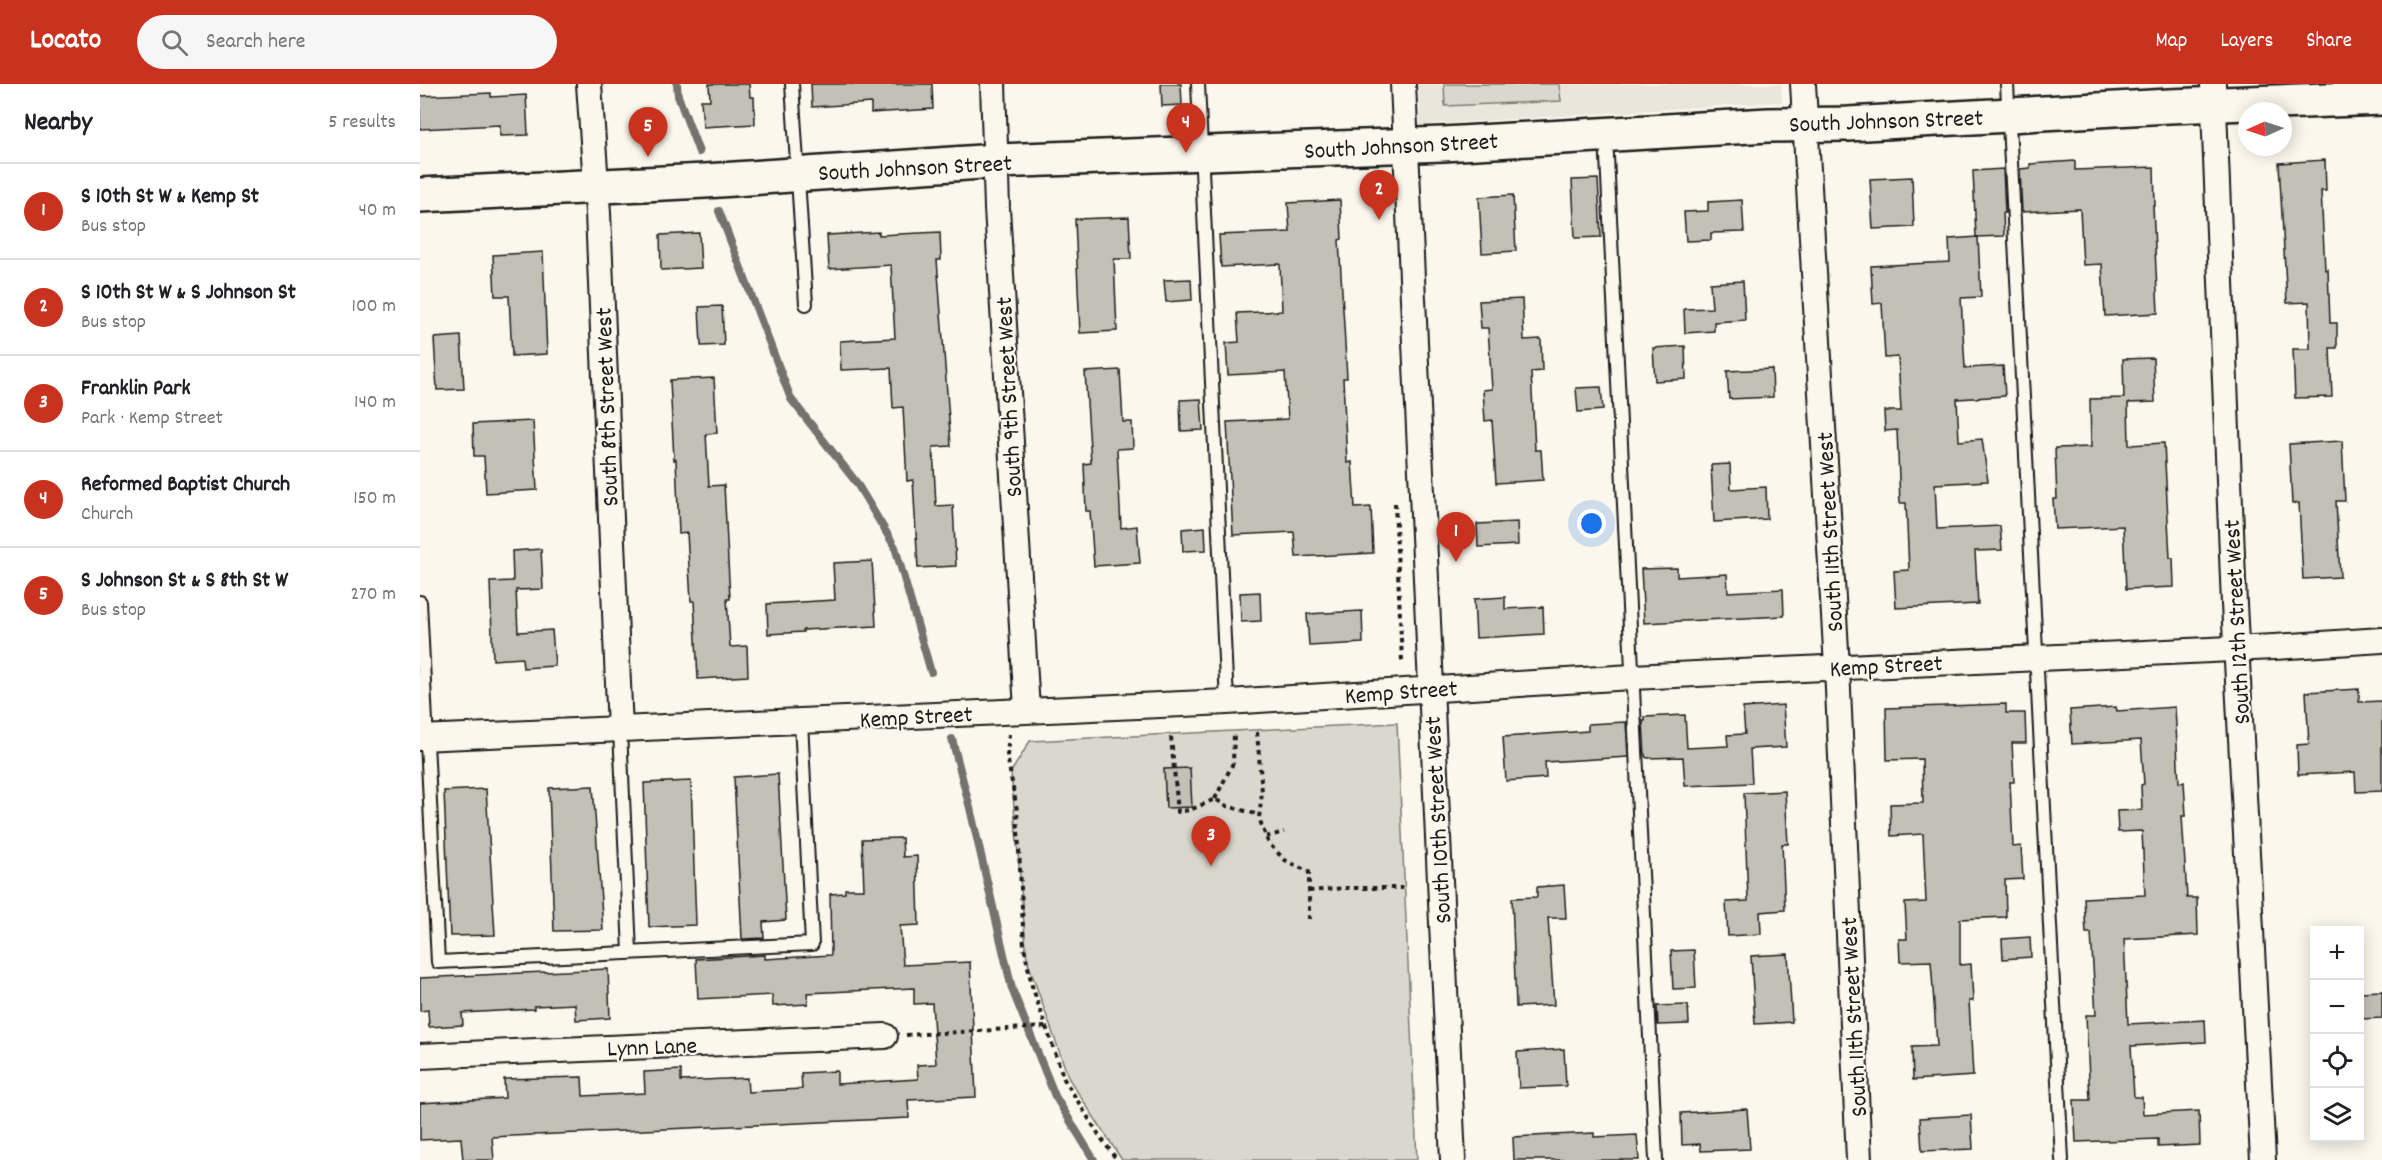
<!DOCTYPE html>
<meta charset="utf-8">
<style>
body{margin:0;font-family:Dekko,sans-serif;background:#f6f6f6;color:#202124}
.controls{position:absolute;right:18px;bottom:18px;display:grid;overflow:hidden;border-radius:0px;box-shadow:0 3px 15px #0003}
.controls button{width:54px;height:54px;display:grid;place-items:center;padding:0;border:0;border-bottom:2px solid #e0e0e0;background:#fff;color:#202124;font:30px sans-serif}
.compass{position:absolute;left:1818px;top:18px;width:54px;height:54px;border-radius:50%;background:#fff;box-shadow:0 3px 15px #0003;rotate:267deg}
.you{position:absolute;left:1172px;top:440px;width:21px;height:21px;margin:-15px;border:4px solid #fff;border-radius:50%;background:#1a73e8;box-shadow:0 0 0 9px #1a73e833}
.badge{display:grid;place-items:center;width:39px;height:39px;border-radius:50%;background:#c8321e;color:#fff;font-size:20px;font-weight:700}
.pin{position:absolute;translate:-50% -50px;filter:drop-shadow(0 2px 3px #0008)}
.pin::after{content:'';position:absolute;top:32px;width:21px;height:18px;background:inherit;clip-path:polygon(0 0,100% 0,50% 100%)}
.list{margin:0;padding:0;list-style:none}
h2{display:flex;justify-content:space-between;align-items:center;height:78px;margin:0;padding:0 24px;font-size:26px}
h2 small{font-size:20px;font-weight:400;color:#757577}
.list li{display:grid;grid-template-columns:39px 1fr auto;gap:18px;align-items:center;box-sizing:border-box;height:96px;padding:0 24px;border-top:2px solid #e0e0e0}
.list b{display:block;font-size:22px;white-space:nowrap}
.list p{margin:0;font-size:20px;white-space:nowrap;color:#757577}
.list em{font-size:20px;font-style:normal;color:#757577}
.icon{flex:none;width:33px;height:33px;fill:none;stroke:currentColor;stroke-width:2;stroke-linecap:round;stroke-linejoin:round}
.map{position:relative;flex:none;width:1962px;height:1076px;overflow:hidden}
header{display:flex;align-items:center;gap:36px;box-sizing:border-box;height:84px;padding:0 30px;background:#c8321e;color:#fff}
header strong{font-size:28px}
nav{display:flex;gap:33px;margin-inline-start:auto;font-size:21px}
.search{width:420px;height:54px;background:#f6f6f6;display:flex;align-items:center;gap:15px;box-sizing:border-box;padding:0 21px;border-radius:33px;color:#757577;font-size:22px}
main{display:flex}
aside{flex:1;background:#fff}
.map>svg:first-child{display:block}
</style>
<header>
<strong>Locato</strong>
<div class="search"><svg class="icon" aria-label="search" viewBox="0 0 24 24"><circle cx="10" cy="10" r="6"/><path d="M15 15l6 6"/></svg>Search here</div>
<nav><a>Map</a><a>Layers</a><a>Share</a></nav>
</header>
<main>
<aside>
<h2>Nearby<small>5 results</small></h2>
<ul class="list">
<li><span class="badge">1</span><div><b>S 10th St W &amp; Kemp St</b><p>Bus stop</p></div><em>40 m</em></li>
<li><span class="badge">2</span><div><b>S 10th St W &amp; S Johnson St</b><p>Bus stop</p></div><em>100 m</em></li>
<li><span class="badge">3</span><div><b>Franklin Park</b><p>Park · Kemp Street</p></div><em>140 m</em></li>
<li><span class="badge">4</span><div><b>Reformed Baptist Church</b><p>Church</p></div><em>150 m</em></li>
<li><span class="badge">5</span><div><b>S Johnson St &amp; S 8th St W</b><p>Bus stop</p></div><em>270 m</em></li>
</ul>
</aside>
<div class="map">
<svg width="1962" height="1076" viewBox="0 0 1962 1076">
<rect width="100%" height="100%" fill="#fbf7ec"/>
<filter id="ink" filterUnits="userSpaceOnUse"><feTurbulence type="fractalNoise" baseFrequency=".0167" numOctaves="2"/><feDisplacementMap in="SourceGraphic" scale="12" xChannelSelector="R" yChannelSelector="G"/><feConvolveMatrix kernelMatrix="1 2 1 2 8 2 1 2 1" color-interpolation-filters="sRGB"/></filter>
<g filter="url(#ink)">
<polygon fill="#eae6dc" points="998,0 1361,0 1362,18 1000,41"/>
<g fill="#dad7ce" stroke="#7b7a75" stroke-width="1.5">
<polygon points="1024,0 1139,0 1141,17 1025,22"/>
<polygon points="977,639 997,1076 702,1076 649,995 607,876 591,688 610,657"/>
</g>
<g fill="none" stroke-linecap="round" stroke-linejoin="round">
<g stroke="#74726e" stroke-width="8">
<polyline points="257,0 258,12 279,68"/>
<polyline points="299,127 371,315 436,398 475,463 511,588"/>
<polyline points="532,655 550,724 592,905 635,1012 674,1076"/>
</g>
</g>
<g fill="#c3c0b8" stroke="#1c1c1c" stroke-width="1.5">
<polygon points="289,0 329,0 330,13 334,13 335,40 283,43 281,16 290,16"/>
<polygon points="391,0 512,0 513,25 451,29 451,19 392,23"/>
<polygon points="741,0 761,0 762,21 742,22"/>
<polygon points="71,9 71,13 106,11 108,51 80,52 80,41 0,45 0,12"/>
<polygon points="1905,76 1906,107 1901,107 1905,186 1908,185 1910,239 1917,239 1917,264 1910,264 1912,313 1875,314 1873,265 1890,265 1889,218 1867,219 1859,79"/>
<polygon points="1655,77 1655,86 1734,83 1735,122 1733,122 1738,229 1685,232 1682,180 1663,181 1660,125 1602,128 1600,85 1610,84 1610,80"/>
<polygon points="1583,85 1585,129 1583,129 1584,152 1556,153 1553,87"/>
<polygon points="1492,93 1494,143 1453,145 1450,95"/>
<polygon points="1178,95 1181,153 1155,154 1152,96"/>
<polygon points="1093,111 1096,167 1062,169 1059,113"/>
<polygon points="920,116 922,155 919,156 927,294 923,294 927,379 932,378 935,424 951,423 953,469 876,473 874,448 813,451 807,338 868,335 865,288 808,291 806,259 819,258 817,229 862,227 860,180 801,183 799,151 870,148 868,119"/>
<polygon points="1322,116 1324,148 1291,149 1291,156 1266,157 1264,128 1288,127 1288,118"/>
<polygon points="709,133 711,175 694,175 697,247 660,249 655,135"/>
<polygon points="459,148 459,151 520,148 521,176 517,176 531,362 513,363 516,422 533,421 536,482 498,484 493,396 487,397 483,323 473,324 471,284 421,286 420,257 475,254 471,181 409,185 407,151"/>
<polygon points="279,149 281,184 241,186 240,151"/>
<polygon points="1558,153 1561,213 1541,214 1545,284 1583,282 1585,312 1537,315 1539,357 1562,355 1568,397 1515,400 1517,445 1580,442 1582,466 1555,467 1558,520 1476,524 1474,487 1489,486 1486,419 1480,419 1477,346 1465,347 1464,327 1481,327 1478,273 1465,274 1462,219 1453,220 1451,182 1530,178 1529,155"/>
<polygon points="123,168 127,270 92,272 89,212 75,212 73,171"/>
<polygon points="771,195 772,216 746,218 744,196"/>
<polygon points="1323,197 1325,236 1294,238 1294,247 1265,249 1264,225 1292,224 1290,199"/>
<polygon points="1102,215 1104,256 1121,255 1122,287 1111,288 1115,366 1121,366 1123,396 1076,399 1072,336 1065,337 1063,306 1072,305 1068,244 1061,244 1059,217"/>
<polygon points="302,222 304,261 281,262 279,223"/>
<polygon points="41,252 44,305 17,306 14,254"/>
<polygon points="1265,262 1266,295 1235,297 1233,264"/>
<polygon points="1733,274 1735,318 1708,319 1709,361 1744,359 1750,474 1753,474 1754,503 1706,505 1703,442 1635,445 1633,415 1637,415 1635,364 1671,363 1670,315 1704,314 1703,275"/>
<polygon points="1352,285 1353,313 1309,315 1307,287"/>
<polygon points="700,286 703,338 712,338 713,364 697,365 701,444 717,442 720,479 674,482 670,427 666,427 664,380 671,379 665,288"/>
<polygon points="294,294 297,349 286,350 289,402 304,401 310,515 307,515 310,563 327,562 328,592 278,595 274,517 271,517 267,449 259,450 256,375 254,376 250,296"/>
<polygon points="1181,303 1183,326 1158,328 1156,304"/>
<polygon points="781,315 783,346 761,347 760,316"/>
<polygon points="113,337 117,406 66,409 64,372 54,372 53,340"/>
<polygon points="1922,357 1925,417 1916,417 1920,493 1883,495 1879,419 1872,420 1869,360"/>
<polygon points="1310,380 1311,405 1346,403 1347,435 1294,438 1291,381"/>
<polygon points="1097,438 1098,461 1058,463 1057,440"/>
<polygon points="785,443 786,466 763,467 762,445"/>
<polygon points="121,465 123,505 96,506 98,548 132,546 135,582 103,584 102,574 73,576 70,498 93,497 92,467"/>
<polygon points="452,477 456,542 383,546 383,548 348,550 347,520 415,516 413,479"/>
<polygon points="1257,484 1257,493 1307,490 1308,508 1363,505 1364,532 1224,539 1221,485"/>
<polygon points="840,508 841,537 821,538 820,509"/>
<polygon points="1085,513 1085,525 1123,523 1124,550 1056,554 1054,515"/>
<polygon points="942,527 943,559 889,562 887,530"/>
<polygon points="1939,605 1939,618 1962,617 1962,707 1936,708 1935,688 1878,691 1877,661 1889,660 1886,608"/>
<polygon points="1586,620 1586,629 1605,629 1606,659 1592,659 1594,698 1590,698 1593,763 1601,762 1603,795 1585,796 1586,833 1540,835 1540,881 1551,880 1553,917 1549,917 1553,992 1493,996 1492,963 1517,962 1511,877 1480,878 1479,855 1487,855 1485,819 1506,818 1503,750 1471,752 1470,720 1503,719 1502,675 1467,676 1466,624"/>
<polygon points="1363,621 1366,663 1330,665 1332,699 1265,702 1263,673 1227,674 1225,672 1223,637 1225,637 1225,633 1265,631 1267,664 1308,662 1307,651 1325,650 1323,624"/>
<polygon points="1696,623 1697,627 1755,623 1759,699 1764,698 1766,732 1762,732 1767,814 1777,814 1778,851 1704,855 1708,940 1785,936 1786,958 1711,962 1714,1013 1722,1013 1723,1030 1779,1027 1780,1061 1738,1063 1738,1055 1656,1058 1654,1016 1670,1016 1666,931 1676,931 1671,849 1666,849 1664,814 1725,811 1722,747 1698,748 1697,727 1722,726 1721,701 1724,700 1721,656 1652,660 1650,626"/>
<polygon points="1206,638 1208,673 1125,678 1126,694 1086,697 1083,653 1168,647 1168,640"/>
<polygon points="770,684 772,723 746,724 744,685"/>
<polygon points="358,690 366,836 343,838 344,854 322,855 314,693"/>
<polygon points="271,697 276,841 229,843 224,699"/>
<polygon points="173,702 183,846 134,847 129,704"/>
<polygon points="66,705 75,851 30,852 24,707"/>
<polygon points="1365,707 1368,760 1362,760 1365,826 1340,828 1341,850 1308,852 1306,818 1328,817 1324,709"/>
<polygon points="482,754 483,773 497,772 499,841 480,842 483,881 550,878 556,1013 488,1016 489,1034 72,1053 74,1076 43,1076 41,1054 0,1056 0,1019 85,1014 84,995 162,993 163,1012 225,1009 224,988 261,986 261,997 327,994 328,1008 382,1005 381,989 417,987 417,1000 498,995 497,981 516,980 512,919 494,920 494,904 387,909 388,920 353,922 352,911 278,915 276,875 345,871 345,875 411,871 410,810 425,809 425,805 444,805 442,755"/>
<polygon points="1144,801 1146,834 1128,834 1134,921 1096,923 1092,814 1117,813 1117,803"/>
<polygon points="1610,853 1611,873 1583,875 1582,855"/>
<polygon points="1274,866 1276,904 1253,905 1251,867"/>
<polygon points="1368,870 1372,938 1335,940 1331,872"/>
<polygon points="188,885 190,934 156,936 155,920 114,922 114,925 42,929 43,941 9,943 8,926 0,927 0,894"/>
<polygon points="1962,907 1962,934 1940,935 1940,908"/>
<polygon points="1268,921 1269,940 1238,941 1237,922"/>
<polygon points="1144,965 1146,1002 1099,1004 1097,968"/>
<polygon points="1327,1025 1330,1065 1281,1067 1280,1060 1262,1061 1261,1029"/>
<polygon points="1551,1031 1553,1065 1502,1067 1500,1034"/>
<polygon points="1174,1049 1174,1053 1217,1051 1219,1076 1094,1076 1093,1053"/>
</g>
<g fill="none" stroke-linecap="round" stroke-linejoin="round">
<defs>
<g id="lane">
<polyline points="372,0 386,220"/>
<polyline points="778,0 807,618"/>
<polyline points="1587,0 1642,1076"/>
<polyline points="1186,52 1236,1076"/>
<polyline points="0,518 18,878 392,860 381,637"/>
<polyline points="200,646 210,868"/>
</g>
<g id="street">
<polyline points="169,0 178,129 200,646"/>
<polyline points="573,0 577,124 607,626"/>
<polyline points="983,0 1033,1076"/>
<polyline points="1383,0 1417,583 1439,1076"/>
<polyline points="1793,0 1814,520 1843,1076"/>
<polyline points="0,654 807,618 1212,593 1854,563 1962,556"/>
<polyline points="0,972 465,952"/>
</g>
<polyline id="secondary" points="0,111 285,97 576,77 1023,60 1348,41 1428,40 1749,22 1962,14"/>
</defs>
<use href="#lane" stroke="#1c1c1c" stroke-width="16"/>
<use href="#street" stroke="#1c1c1c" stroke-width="28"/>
<use href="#secondary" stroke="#1c1c1c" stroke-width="38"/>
<g stroke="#1c1c1c" stroke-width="4" stroke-dasharray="4.5 4.5" stroke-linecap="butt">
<polyline points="975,419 982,578"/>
<polyline points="837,648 842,708 839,734 846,753 849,760 865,776 889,788 889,835"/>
<polyline points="589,650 587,671 597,726 604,863 612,902 644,995 679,1051 697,1076"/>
<polyline points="751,653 758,728 770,726 795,715 807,722 840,731"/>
<polyline points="795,715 813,679 814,649"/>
<polyline points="846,753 864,748"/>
<polyline points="889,807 925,804 983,804"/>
<polyline points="486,951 626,943"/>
</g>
<use href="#lane" stroke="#fbf7ec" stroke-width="12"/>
<use href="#street" stroke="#fbf7ec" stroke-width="24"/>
<use href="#secondary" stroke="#fbf7ec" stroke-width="33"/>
</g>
</g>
<g text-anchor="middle" stroke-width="4.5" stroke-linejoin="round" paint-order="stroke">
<g font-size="24" fill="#1c1c1c" stroke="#fbf7ec">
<text transform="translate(1466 36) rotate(-2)" y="8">South Johnson Street</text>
<text transform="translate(981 61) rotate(-3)" y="8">South Johnson Street</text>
<text transform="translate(495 83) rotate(-3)" y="8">South Johnson Street</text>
<text transform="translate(588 313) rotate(-93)" y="8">South 9th Street West</text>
<text transform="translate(186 323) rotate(-92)" y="8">South 8th Street West</text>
<text transform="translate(1409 448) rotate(-93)" y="8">South 11th Street West</text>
<text transform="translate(1816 538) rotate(-93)" y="8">South 12th Street West</text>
<text transform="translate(1466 581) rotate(-3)" y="8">Kemp Street</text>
<text transform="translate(981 607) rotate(-4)" y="8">Kemp Street</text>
<text transform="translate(496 632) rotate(-3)" y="8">Kemp Street</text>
<text transform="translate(1017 736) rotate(-93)" y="8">South 10th Street West</text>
<text transform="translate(1433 933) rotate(-93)" y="8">South 11th Street West</text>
<text transform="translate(232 962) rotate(-2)" y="8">Lynn Lane</text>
</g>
</g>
</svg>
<div class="controls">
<button>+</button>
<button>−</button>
<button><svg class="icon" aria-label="locate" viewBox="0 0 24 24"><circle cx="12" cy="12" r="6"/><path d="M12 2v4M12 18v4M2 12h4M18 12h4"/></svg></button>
<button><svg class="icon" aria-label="layers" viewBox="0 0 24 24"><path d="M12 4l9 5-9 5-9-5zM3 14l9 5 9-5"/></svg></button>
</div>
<svg class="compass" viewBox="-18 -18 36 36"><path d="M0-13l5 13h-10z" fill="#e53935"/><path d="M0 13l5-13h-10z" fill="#757577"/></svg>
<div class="you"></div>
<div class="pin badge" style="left:1036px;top:478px">1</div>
<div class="pin badge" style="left:959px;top:136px">2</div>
<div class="pin badge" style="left:791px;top:782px">3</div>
<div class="pin badge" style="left:766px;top:69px">4</div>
<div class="pin badge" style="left:228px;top:73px">5</div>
</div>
</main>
